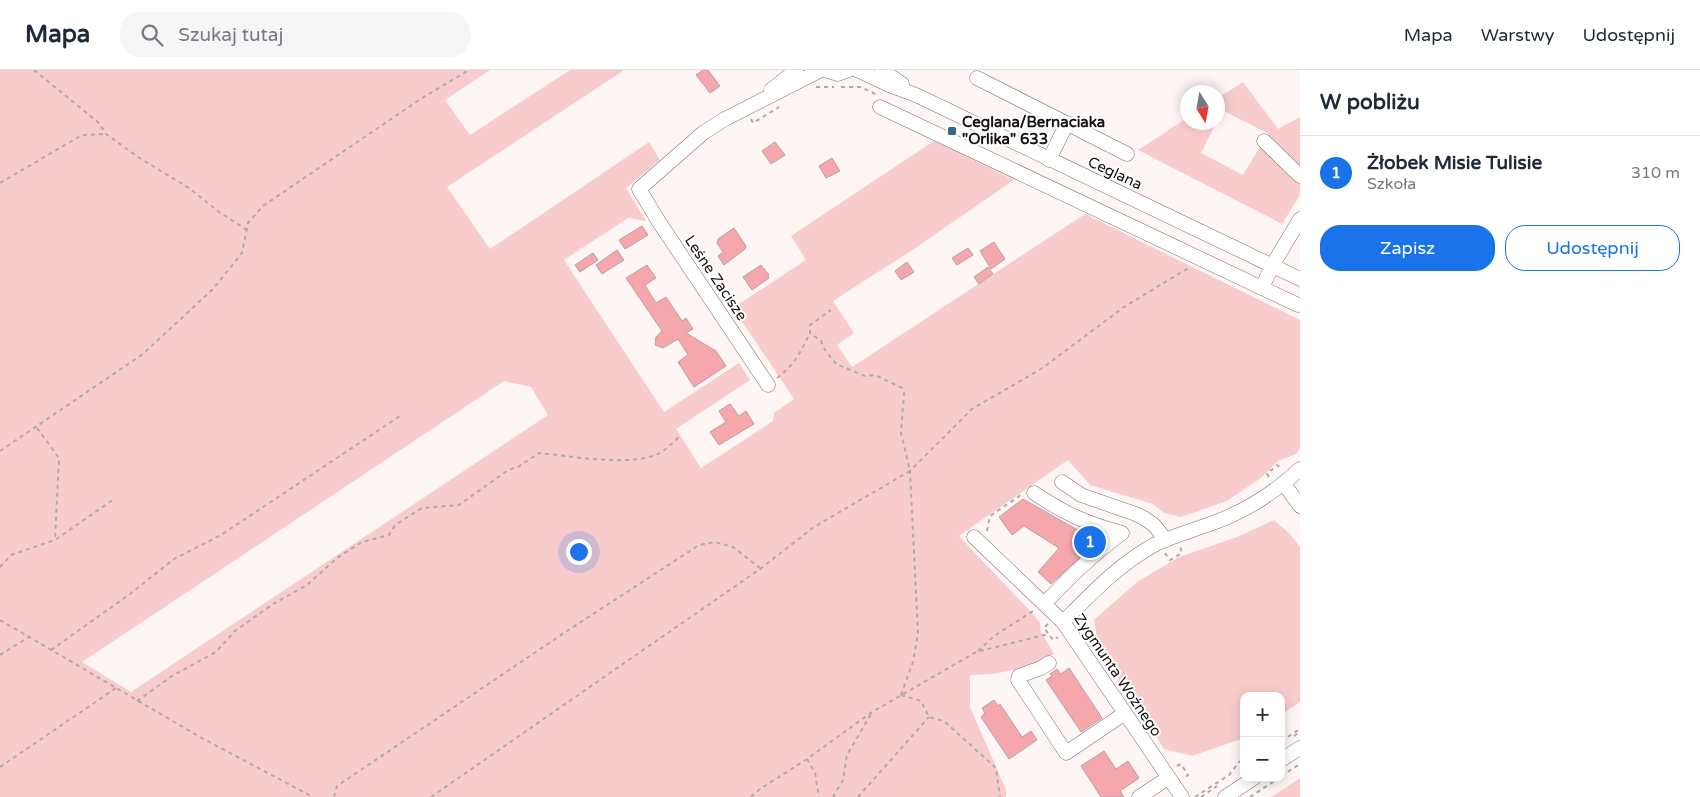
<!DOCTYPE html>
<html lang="pl">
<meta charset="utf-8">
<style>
body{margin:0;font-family:"Varela Round",sans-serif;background:#f6f6f7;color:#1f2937}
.controls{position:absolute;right:15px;bottom:15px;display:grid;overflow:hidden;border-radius:10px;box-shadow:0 2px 12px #0003}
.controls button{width:45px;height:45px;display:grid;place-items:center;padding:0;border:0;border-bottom:1px solid #e0e1e3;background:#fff;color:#1f2937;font:25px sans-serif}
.compass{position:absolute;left:1180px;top:15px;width:45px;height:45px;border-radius:50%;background:#fff;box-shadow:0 2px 12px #0003;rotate:169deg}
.you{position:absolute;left:578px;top:481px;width:18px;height:18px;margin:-12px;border:4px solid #fff;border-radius:50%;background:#1a73e8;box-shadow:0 0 0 8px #1a73e833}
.badge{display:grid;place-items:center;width:32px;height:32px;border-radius:50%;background:#1a73e8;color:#fff;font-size:16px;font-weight:700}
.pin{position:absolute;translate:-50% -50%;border:2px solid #fff;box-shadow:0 1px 5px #0006}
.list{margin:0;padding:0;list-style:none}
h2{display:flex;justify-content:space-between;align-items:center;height:65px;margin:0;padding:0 20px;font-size:21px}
h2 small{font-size:16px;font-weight:400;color:#747a83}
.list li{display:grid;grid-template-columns:32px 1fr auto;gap:15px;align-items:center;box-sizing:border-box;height:75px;padding:0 20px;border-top:1px solid #e0e1e3}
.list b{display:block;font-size:19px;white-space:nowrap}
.list p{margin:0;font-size:16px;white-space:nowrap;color:#747a83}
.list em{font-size:16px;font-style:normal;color:#747a83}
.actions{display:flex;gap:10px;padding:15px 20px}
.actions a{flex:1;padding:11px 0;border:1px solid #1a73e8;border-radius:20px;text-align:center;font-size:18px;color:#1a73e8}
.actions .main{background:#1a73e8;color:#fff}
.icon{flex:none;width:28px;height:28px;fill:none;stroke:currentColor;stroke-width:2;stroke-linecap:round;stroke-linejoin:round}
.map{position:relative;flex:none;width:1300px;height:727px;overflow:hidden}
header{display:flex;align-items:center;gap:30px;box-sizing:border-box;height:70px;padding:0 25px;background:#fff;border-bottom:1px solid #e0e1e3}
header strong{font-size:24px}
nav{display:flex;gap:28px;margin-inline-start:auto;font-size:18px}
.search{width:350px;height:45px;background:#f6f6f7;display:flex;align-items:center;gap:12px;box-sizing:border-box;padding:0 18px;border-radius:20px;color:#747a83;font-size:19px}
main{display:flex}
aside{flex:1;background:#fff}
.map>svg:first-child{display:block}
</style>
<header>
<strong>Mapa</strong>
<div class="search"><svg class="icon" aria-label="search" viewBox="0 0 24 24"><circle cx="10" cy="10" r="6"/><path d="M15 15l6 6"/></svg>Szukaj tutaj</div>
<nav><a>Mapa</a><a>Warstwy</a><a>Udostępnij</a></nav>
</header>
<main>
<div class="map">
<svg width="1300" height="727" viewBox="0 0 1300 727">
<rect width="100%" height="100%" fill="#fef5f5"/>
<g fill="#f8cccd" fill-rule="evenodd">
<path d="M 0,0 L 490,0 L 445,30 L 470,65 L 570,0 L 622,0 L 623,1 L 447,117 L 490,179 L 649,72 L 660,90 L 626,118 L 646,151 L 628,148 L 564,190 L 664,342 L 739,293 L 750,310 L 676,359 L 701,398 L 773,351 L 774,343 L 794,329 L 733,238 L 806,190 L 791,166 L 934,71 L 1014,110 L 914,179 L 833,231 L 854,263 L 837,275 L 852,297 L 1085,144 L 1300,250 L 1300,378 L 1296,384 L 1278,391 L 1261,408 L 1227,431 L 1181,447 L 1164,443 L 1153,434 L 1090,415 L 1068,390 L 959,466 L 1034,545 L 1040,553 L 1041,562 L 1054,584 L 1023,598 L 993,604 L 970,605 L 970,637 L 1006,720 L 1006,727 L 0,727 ZM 504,311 L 531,317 L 548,345 L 131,622 L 82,592 Z"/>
<polygon points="1243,12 1278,59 1300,47 1300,99 1266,68 1269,64 1222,40 1218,49 1218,28"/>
<polygon points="1187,48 1188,52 1216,53 1201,83 1243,105 1261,75 1300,112 1300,125 1282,154 1138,80"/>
<polygon points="1274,450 1290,464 1300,477 1300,632 1281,645 1281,626 1244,626 1244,668 1192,686 1164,679 1099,579 1094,550 1137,512 1179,487 1237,467"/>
<polygon points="1300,708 1300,727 1271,727"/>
</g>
<g fill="#f5a7ab" stroke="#b7a1a1">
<polygon points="703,0 708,0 720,16 710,23 696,5"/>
<polygon points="775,72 785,85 771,94 762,81"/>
<polygon points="832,88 840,101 826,108 819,96"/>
<polygon points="642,156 648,165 625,179 619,170"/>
<polygon points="734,158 746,176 745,179 724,195 718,186 723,182 717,173 718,169"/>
<polygon points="994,172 1005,189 991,199 980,181"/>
<polygon points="968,178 973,185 957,195 952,188"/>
<polygon points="617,180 624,190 602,204 596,195"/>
<polygon points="593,183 598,190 580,202 575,195"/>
<polygon points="907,192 914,202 901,210 895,201"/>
<polygon points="647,195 656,208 645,215 656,233 666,227 682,251 686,248 693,259 686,263 716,281 726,296 694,317 678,292 688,285 678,269 663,278 655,275 656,267 662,261 626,208"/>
<polygon points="761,195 769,205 768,206 769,208 752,220 743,207"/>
<polygon points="988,197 993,204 979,214 974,207"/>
<polygon points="730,334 739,346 746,341 754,354 719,375 710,362 726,352 719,341"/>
<polygon points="1023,429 1076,459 1101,468 1051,514 1038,502 1059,478 1024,456 1012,465 999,447"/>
<polygon points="1069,598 1102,648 1081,662 1046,610 1052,606 1050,604 1057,599 1061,604"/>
<polygon points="994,630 998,636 1000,634 1022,667 1031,661 1037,670 1009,689 981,647 985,643 982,638"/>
<polygon points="1104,681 1116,699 1128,691 1139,708 1120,721 1124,727 1101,727 1081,696"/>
</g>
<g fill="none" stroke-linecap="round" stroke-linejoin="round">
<defs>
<g id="minor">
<polyline points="825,0 838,4 849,0"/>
<polyline points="857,0 889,15 916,25 1300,209"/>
<polyline points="882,0 902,14"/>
<polyline points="977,8 1127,84"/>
<polyline points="771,20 796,0"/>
<polyline points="880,37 1298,235"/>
<polyline points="1264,71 1300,106"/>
<polyline points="1049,90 1067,53"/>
<polyline points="1262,218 1272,196 1300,149"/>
<polyline points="768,315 659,152 639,119 703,63 725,49 821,0"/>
<polyline points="1062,412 1081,425 1133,443 1144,448 1154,455 1166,470"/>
<polyline points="1284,414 1300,436"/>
<path d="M 1034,423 C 1066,444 1085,453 1122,463 C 1093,484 1069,508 1044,534"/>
<polyline points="974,467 1063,552 1182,727"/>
<path d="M 1063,552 C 1092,523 1120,493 1156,474 C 1175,465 1194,460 1213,453 C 1246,441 1274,423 1300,399"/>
<polyline points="1049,593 1041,598 1019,606 1018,610 1066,683 1125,643"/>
<polyline points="1281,690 1300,678"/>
<polyline points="1139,727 1168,708"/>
<polyline points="1225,727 1254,708"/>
</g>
</defs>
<use href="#minor" stroke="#836e6f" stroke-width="15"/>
<g stroke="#b0a7a7" stroke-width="2" stroke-dasharray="4 4" stroke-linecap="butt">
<polyline points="34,0 99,53 106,64 138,87 189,118 219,142 247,160"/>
<polyline points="816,17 834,17"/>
<polyline points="841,17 861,17 877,25"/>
<polyline points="751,49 753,53 779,37"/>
<polyline points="0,113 82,65 106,64"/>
<path d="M 777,308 C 794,296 801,281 810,263"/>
<polyline points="37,358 59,388 55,470"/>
<polyline points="0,381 143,284 213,219 242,183 248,153 263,136 422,28 469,0"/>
<polyline points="1269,407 1267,404 1277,395 1282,399"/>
<polyline points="987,461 990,446 1021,425"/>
<polyline points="1165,483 1170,490 1182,483 1180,476"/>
<polyline points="0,497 11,485 55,470 114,429"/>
<polyline points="0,550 200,667 313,727"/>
<polyline points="1048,554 1044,558 1053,570 1058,567"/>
<polyline points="51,580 130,524 174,489 221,465 403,344"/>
<polyline points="978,581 994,566 1033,541"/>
<polyline points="0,585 29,567"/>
<polyline points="901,625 913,592 918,564 910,401 972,339 1041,299 1124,237 1190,197"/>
<polyline points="901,625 921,631 929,647 944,651 996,698 1000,727"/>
<path d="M 137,631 L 172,606 L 216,582 L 235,561 L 273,534 L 307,515 L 337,488 L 362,472 L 389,465 L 395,455 L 422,438 L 459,435 L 508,400 L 518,397 L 539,383 C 570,386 629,397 658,384 C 666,380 672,373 679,367"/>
<polyline points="1294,666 1300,662"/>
<polyline points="1281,671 1300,659"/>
<polyline points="807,689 815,703 819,727"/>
<polyline points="1177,696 1181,694 1188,705 1184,708"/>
<polyline points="0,697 116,618"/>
<polyline points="1281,706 1300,694"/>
<polyline points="334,727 337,716 564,563 699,475 715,472 733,477 760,498"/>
<polyline points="431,727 760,499 814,457 910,401 901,363 904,323 902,318 875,305 865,306 836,294 825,280 821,271 810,263 810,255 831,240"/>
<polyline points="751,727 760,719 807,689 872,642 976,582 1048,564"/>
<polyline points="833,727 843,710 847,685 871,644"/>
<polyline points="858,727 929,647"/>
<polyline points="1195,727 1229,705 1239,692 1244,689"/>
<polyline points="1201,727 1217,716"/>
<polyline points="1250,727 1279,708"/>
</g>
<use href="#minor" stroke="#fff" stroke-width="14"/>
</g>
<rect fill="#326d85" stroke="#fff" stroke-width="2" x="947" y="56" width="10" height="10" rx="2.5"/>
<g text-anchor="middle" stroke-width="4" stroke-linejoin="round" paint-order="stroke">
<g font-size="15" font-weight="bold" fill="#160e0e" stroke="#fff" text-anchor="start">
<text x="962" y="57">Ceglana/Bernaciaka<tspan x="962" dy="17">"Orlika" 633</tspan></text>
</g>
<g font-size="15" fill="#160e0e" stroke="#fff">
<text transform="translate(1115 103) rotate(25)" y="5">Ceglana</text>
<text transform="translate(716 208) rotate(56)" y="5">Leśne Zacisze</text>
<text transform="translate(1118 605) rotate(56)" y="5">Zygmunta Woźnego</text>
</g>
</g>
</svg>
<div class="controls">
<button>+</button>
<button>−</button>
</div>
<svg class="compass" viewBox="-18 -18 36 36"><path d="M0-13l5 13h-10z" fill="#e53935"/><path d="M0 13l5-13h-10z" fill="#747a83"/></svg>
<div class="you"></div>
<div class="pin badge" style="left:1090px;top:472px">1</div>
</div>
<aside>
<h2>W pobliżu<small></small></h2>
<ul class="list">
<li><span class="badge">1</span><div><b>Żłobek Misie Tulisie</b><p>Szkoła</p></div><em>310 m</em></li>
</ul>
<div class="actions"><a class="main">Zapisz</a><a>Udostępnij</a></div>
</aside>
</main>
